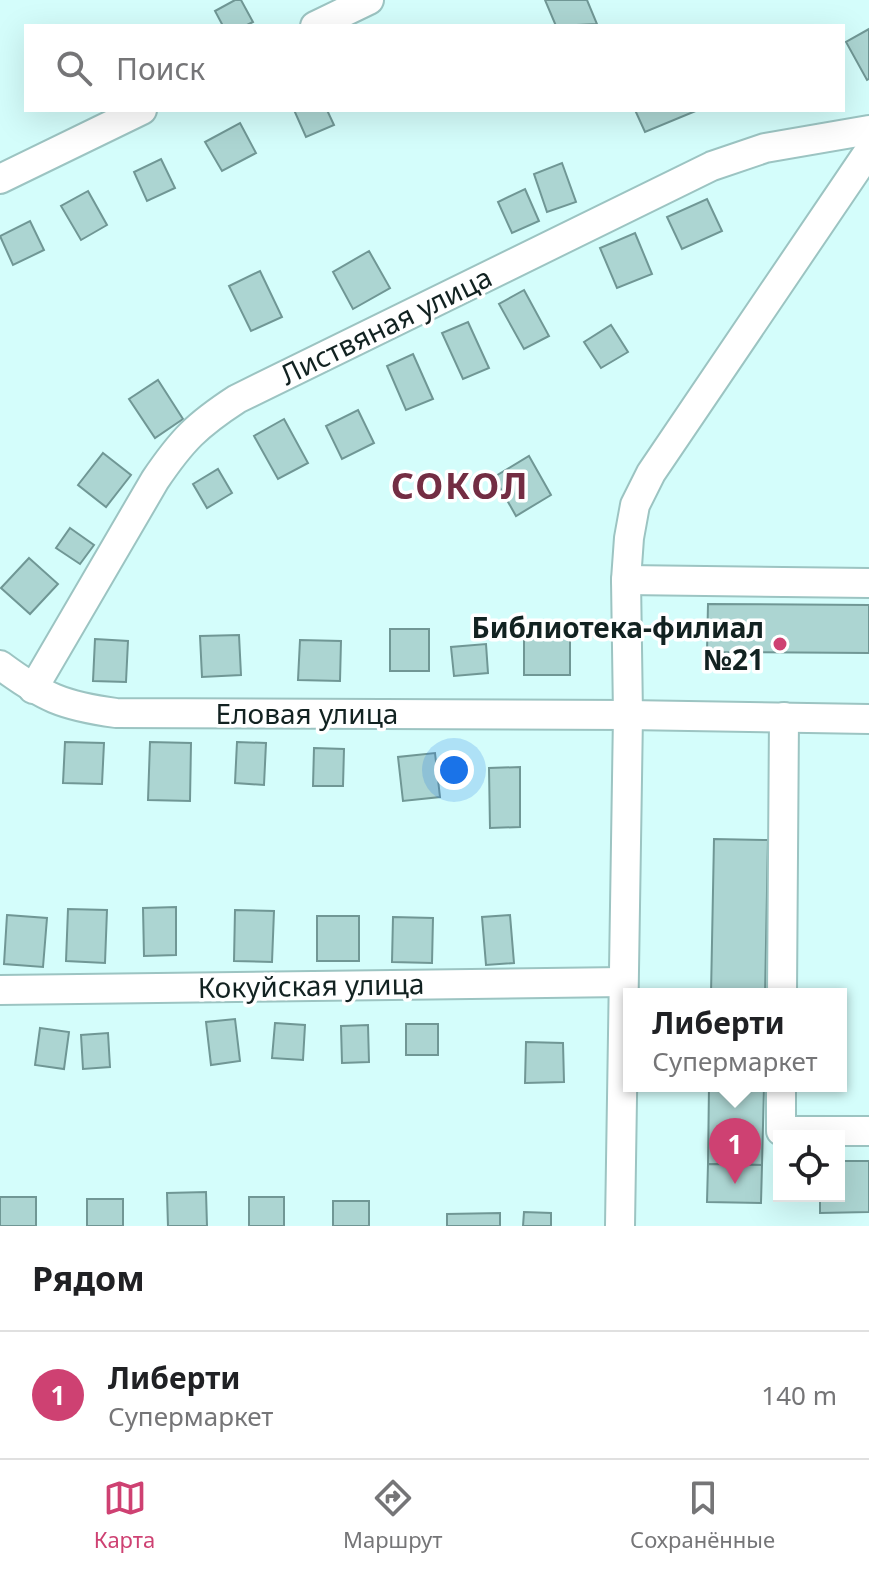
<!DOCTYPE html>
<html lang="ru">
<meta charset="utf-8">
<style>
body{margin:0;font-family:"Noto Sans",sans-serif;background:#f2f2f2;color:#202124}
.controls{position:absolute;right:24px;bottom:24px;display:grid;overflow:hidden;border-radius:0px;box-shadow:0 8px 32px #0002}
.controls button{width:72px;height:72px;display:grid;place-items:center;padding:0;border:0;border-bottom:2px solid #e0e0e0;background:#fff;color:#202124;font:40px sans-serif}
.you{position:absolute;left:454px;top:770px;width:28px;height:28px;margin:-20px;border:6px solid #fff;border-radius:50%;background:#1a73e8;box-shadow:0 0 0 12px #1a73e833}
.badge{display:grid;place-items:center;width:52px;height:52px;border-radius:50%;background:#ce4172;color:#fff;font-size:26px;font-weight:700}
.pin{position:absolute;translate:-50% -66px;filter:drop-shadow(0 2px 4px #0008)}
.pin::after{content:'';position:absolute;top:42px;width:28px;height:24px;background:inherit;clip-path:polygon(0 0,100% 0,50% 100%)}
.popup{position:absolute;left:623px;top:988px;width:224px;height:104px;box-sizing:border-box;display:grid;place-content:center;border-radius:0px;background:#fff;filter:drop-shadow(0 2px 6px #0005);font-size:26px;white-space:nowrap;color:#757577}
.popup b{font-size:30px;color:#202124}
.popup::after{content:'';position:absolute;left:50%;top:100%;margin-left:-16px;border:16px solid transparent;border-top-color:#fff}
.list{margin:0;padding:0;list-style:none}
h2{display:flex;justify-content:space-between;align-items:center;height:104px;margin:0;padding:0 32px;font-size:34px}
h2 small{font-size:26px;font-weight:400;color:#757577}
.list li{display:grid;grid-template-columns:52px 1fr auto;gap:24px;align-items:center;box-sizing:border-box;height:128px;padding:0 32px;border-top:2px solid #e0e0e0}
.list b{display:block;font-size:30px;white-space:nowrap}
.list p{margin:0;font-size:26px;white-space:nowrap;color:#757577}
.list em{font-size:26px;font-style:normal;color:#757577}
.icon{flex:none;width:44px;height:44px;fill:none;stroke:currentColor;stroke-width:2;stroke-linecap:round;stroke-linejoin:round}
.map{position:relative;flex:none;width:869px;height:1226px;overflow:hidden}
.search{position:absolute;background:#fff;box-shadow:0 8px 32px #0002;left:24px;right:24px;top:24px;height:88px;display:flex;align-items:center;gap:20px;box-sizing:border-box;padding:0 28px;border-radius:0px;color:#757577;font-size:30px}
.sheet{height:232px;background:#fff}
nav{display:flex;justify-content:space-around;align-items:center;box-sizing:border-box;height:112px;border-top:2px solid #e0e0e0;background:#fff;font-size:22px;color:#757577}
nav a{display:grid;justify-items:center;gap:4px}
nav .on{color:#ce4172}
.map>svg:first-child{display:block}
</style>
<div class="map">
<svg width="869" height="1226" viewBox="0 0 869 1226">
<rect width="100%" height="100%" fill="#d4fdfb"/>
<g fill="#acd5d2" stroke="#709795" stroke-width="2">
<polygon points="235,0 241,0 253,22 245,26 223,26 215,11"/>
<polygon points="545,0 587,0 597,24 556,26"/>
<polygon points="869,29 869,79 867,80 846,42"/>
<polygon points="294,110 327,110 334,125 306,137"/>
<polygon points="635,110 698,110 645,132"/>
<polygon points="240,123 256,153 222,171 205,142"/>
<polygon points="161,159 175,188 147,201 134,172"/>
<polygon points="562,163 576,202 547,212 534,174"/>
<polygon points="525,189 539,221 512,233 498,202"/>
<polygon points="88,191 107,225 81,240 61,206"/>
<polygon points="707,199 722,231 682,249 667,217"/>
<polygon points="30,221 44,250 13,265 0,236"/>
<polygon points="635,233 652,274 617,288 600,248"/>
<polygon points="369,251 390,288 353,309 333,272"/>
<polygon points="260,271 282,317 251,331 229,286"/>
<polygon points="524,290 549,336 524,349 499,304"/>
<polygon points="468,322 489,368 463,379 442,333"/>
<polygon points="611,325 628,352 601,368 584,342"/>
<polygon points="413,354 433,399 406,410 387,366"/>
<polygon points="158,380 183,419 155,438 129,399"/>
<polygon points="358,410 374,443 342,459 326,426"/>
<polygon points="284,419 308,463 278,479 254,436"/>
<polygon points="103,453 131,475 106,507 78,485"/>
<polygon points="529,456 551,495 516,516 494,477"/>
<polygon points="218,469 232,493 207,508 193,484"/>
<polygon points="70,528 94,545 80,564 56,548"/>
<polygon points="29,558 58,584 30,614 1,588"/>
<polygon points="708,604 869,605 869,653 707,652"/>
<rect x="390" y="629" width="39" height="42"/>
<polygon points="239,635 241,675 202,677 200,636"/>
<rect x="524" y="637" width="46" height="38"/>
<polygon points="95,639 128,641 126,682 93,681"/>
<polygon points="300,640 341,641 340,681 298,680"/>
<polygon points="486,644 488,673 454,676 451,647"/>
<polygon points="65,742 104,743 102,784 63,783"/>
<polygon points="150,742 191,743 190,801 148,800"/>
<polygon points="237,742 266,743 264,785 235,783"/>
<polygon points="314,748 344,749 343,786 313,786"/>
<polygon points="435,753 440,797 403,801 398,757"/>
<polygon points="520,767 520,827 490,828 489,768"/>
<polygon points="714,839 768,840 765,994 711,994"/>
<polygon points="176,907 176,955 144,956 143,908"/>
<polygon points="68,909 107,910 105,963 66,961"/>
<polygon points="235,910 274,911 272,962 234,961"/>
<polygon points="7,915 47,918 43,967 4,964"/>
<polygon points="510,915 514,963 486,965 482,917"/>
<rect x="317" y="916" width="42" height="45"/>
<polygon points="393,917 433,918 432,963 392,962"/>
<polygon points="235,1019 240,1061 211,1065 206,1022"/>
<polygon points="275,1023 305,1025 303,1060 272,1058"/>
<rect x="406" y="1024" width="32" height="31"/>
<polygon points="368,1025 369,1062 342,1063 341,1026"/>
<polygon points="40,1028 69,1032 64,1069 35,1065"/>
<polygon points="108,1033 110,1067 83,1069 81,1035"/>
<polygon points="526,1042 563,1043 564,1082 525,1083"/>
<polygon points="709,1086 764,1086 762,1165 708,1164"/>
<polygon points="839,1161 869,1161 869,1212 820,1213 820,1196 839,1196"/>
<polygon points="708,1164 762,1165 761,1203 707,1202"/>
<polygon points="206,1192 207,1226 168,1226 167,1193"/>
<rect x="0" y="1197" width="36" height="29"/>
<rect x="249" y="1197" width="35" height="29"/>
<rect x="87" y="1199" width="36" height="27"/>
<rect x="333" y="1201" width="36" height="25"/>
<polygon points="524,1212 551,1213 551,1226 523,1226"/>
<polygon points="500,1213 500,1226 447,1226 447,1214"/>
</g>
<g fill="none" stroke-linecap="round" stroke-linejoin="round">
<defs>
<g id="minor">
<polyline points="315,26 369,0"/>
<polyline points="0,179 142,110"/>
<polyline points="626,580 869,583"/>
<path d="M 0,665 C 43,697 63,706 116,713 L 628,715 L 869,719"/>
<path d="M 33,689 L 155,480 C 182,440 197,425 237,399 L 712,166 L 765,148 L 869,130"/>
<polyline points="0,990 623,982"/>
<polyline points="782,994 784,717"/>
<polyline points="781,1086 781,1131 869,1131"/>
<polyline points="620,1226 628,715 626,580 629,538 635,505 651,473 869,151"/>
</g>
</defs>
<use href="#minor" stroke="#9cc4c2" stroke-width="32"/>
<use href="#minor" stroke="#fff" stroke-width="28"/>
</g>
<circle fill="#ce4172" stroke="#fff" stroke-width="3" cx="780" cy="644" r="8"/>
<g text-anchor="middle" stroke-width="7" stroke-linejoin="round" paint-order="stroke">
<g font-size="28" fill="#122221" stroke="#fff">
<text transform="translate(386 326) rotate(-26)" y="10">Листвяная улица</text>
<text x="307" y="724">Еловая улица</text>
<text transform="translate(311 986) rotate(-1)" y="10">Кокуйская улица</text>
</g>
<g font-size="28" font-weight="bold" fill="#122221" stroke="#fff" text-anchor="end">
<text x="764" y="638">Библиотека-филиал<tspan x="764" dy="32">№21</tspan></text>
</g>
<g font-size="36" font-weight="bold" letter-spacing="2" fill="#732d43" stroke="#fff">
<text x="460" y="499">СОКОЛ</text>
</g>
</g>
</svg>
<div class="controls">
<button><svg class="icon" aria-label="locate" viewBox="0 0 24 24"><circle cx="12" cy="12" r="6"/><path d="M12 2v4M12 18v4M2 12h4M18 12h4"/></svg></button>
</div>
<div class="you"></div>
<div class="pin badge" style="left:735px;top:1184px">1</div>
<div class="popup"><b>Либерти</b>Супермаркет</div>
<div class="search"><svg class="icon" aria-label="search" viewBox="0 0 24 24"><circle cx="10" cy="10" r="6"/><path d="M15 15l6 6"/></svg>Поиск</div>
</div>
<section class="sheet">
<h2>Рядом<small></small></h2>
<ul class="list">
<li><span class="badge">1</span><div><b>Либерти</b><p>Супермаркет</p></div><em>140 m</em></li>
</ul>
</section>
<nav>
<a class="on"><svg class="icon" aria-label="map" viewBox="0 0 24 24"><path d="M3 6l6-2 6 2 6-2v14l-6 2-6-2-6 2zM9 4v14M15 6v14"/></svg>Карта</a>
<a><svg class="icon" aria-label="directions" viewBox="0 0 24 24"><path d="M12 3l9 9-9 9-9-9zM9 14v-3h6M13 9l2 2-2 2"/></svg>Маршрут</a>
<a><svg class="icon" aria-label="saved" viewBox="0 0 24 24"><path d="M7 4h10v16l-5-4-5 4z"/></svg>Сохранённые</a>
</nav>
